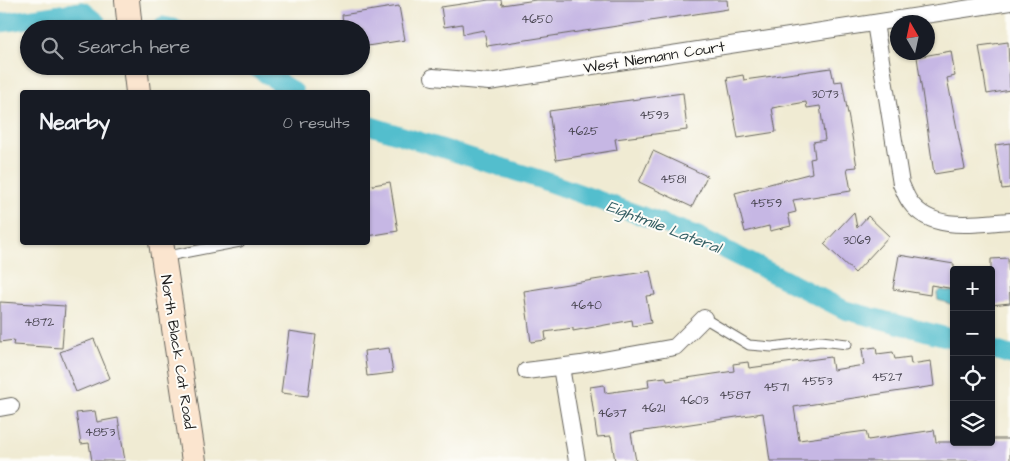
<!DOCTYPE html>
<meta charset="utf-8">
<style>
body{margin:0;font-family:"Architects Daughter",sans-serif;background:#20242c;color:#f1f3f6}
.controls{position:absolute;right:15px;bottom:15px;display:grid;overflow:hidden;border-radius:5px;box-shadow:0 1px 4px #0004}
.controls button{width:45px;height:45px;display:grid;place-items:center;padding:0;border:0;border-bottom:1px solid #363941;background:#171b24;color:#f1f3f6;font:25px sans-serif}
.compass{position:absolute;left:890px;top:15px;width:45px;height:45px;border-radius:50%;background:#171b24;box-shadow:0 1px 4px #0004;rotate:351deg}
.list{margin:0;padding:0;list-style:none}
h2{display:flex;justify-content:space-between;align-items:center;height:65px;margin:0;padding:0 20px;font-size:21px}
h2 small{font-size:16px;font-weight:400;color:#9ea1a6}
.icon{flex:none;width:28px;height:28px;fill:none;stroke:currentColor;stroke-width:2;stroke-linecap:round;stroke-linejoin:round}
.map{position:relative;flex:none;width:1010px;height:461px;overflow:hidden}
.search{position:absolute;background:#171b24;box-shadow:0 1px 4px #0004;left:20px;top:20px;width:350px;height:55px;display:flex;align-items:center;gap:12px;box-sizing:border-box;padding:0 18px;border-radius:28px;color:#9ea1a6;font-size:19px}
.panel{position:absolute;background:#171b24;box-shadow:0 1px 4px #0004;left:20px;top:90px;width:350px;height:155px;border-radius:5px}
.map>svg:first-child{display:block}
</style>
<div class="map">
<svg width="1010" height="461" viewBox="0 0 1010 461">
<rect width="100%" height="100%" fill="#fdfcf7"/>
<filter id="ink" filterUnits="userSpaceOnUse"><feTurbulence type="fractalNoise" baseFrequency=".02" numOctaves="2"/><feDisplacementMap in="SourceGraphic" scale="10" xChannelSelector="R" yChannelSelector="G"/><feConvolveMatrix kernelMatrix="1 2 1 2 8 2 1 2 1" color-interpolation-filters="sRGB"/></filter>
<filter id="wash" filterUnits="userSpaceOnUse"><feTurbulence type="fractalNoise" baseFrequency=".0096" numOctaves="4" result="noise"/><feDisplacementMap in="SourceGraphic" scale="20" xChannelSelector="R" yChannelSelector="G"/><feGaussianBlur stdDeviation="1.12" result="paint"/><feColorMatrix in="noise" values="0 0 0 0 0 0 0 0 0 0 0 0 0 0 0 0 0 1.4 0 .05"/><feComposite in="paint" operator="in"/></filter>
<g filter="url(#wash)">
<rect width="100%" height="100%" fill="#f0ebd3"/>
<polygon fill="#52becd" stroke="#376d74" points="940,290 954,292 954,305 938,300 937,293"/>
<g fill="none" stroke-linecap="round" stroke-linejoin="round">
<g stroke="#52becd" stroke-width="19">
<polyline points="0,23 82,11 97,23"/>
<polyline points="163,26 178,29"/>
<polyline points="254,66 294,92"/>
<polyline points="368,125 542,180 698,236 845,310 954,339"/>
<polyline points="991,349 1010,355"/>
</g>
</g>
<g id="blocks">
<g fill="#c6b7e4">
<polygon points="489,0 501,0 502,5 536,0 727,0 728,9 487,46 484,30 463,34 462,24 444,27 441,7"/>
<polygon points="399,6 405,40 361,47 361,29 344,29 342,15"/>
<polygon points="1008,42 1010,90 987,94 979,46"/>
<polygon points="951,51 955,76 947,78 965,169 934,174 917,57"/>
<polygon points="831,68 834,82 842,81 852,136 857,167 847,168 851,191 793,200 796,212 788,214 791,226 770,231 769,226 745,232 735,193 812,173 810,159 815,158 813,142 825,140 820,106 807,108 806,102 772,108 776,132 738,138 727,78 743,75 744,80"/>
<polygon points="683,93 687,130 615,139 617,150 556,160 549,111"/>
<polygon points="1010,143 1010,188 1002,189 995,145"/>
<polygon points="653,151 707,176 692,207 639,182"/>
<polygon points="390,182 398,231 368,236 368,186"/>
<polygon points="854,212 857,228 868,216 889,236 855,273 824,244"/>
<polygon points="899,255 954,264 954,289 931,285 930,295 893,289"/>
<polygon points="1008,258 1010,303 991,305 991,259"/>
<polygon points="650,271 655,295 646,296 651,323 633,326 632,320 573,331 573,328 545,332 546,340 531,342 524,291"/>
<polygon points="0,302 65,306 62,348 13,345 14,340 0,342"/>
<polygon points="289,331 316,335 308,396 281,393"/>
<polygon points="94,339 110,378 76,392 60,352"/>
<polygon points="876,347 877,354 893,352 895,359 910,357 911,364 931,361 934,386 794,407 799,440 866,431 868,440 934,430 936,442 991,442 991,439 1010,439 1010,461 770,461 763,413 631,433 636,461 615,461 611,436 597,437 590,387 604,385 605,393 649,387 648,379 666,377 667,381 734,371 733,364 748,362 749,368 831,357 833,370 864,365 862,349"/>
<polygon points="389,348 393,373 367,376 364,351"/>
<polygon points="95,411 97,422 118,418 125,461 92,461 89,443 81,444 76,413"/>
</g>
</g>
</g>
<g filter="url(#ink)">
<use href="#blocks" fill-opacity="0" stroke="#66645c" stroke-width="1"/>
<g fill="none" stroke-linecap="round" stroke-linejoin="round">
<defs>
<g id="service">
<polyline points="163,257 240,242"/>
<polyline points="704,318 749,345 772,347 821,341 847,344"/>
</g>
<g id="minor">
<path d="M 875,23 L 901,184 C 904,190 906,197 910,202 C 932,233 978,223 1010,221"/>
<polyline points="433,77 489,82 1010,2"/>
<polyline points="561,367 577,461"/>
<polyline points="526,371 581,364 675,347 704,318"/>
<polyline points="0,408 11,406"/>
</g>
<g id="secondary">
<polyline points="127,0 130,29"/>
<polyline points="135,66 138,92"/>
<polyline points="161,242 194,461"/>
</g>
</defs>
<use href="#service" stroke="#66645c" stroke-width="11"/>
<use href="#minor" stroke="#66645c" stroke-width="18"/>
<use href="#secondary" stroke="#66645c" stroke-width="26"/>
<use href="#service" stroke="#fff" stroke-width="9"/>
<use href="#minor" stroke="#fff" stroke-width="16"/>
<use href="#secondary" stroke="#fbe5cf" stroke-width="24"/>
</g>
</g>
<g text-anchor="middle" stroke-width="4" stroke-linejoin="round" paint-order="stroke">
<g font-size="12" fill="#46434e">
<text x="537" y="23">4650</text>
<text x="825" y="98">3073</text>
<text x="654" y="119">4593</text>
<text x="583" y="135">4625</text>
<text x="673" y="183">4581</text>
<text x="766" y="207">4559</text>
<text x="857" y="244">3069</text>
<text x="586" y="309">4640</text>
<text x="39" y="326">4872</text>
<text x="887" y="381">4527</text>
<text x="817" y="385">4553</text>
<text x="776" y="391">4571</text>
<text x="735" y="399">4587</text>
<text x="694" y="404">4603</text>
<text x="653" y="412">4621</text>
<text x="612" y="417">4637</text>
<text x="100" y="436">4853</text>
</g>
<g font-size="15" fill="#1c1c1c" stroke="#fdfcf7">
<text transform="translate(654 57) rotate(-9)" y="5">West Niemann Court</text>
<text transform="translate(178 352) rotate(81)" y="5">North Black Cat Road</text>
</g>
<g font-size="16" font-style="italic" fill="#325d63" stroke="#fdfcf7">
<text transform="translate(664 226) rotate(21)" y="6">Eightmile Lateral</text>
</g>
</g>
</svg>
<div class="controls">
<button>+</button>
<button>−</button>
<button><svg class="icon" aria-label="locate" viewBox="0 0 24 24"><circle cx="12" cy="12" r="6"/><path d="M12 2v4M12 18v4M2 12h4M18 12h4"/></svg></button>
<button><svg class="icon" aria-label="layers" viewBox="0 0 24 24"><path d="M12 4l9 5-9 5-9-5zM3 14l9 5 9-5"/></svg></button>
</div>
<svg class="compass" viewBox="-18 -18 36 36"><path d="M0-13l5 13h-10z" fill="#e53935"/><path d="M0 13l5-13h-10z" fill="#9ea1a6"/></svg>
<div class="search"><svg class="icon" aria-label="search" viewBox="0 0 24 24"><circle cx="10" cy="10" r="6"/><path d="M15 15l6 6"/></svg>Search here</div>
<section class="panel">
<h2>Nearby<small>0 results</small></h2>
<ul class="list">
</ul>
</section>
</div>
